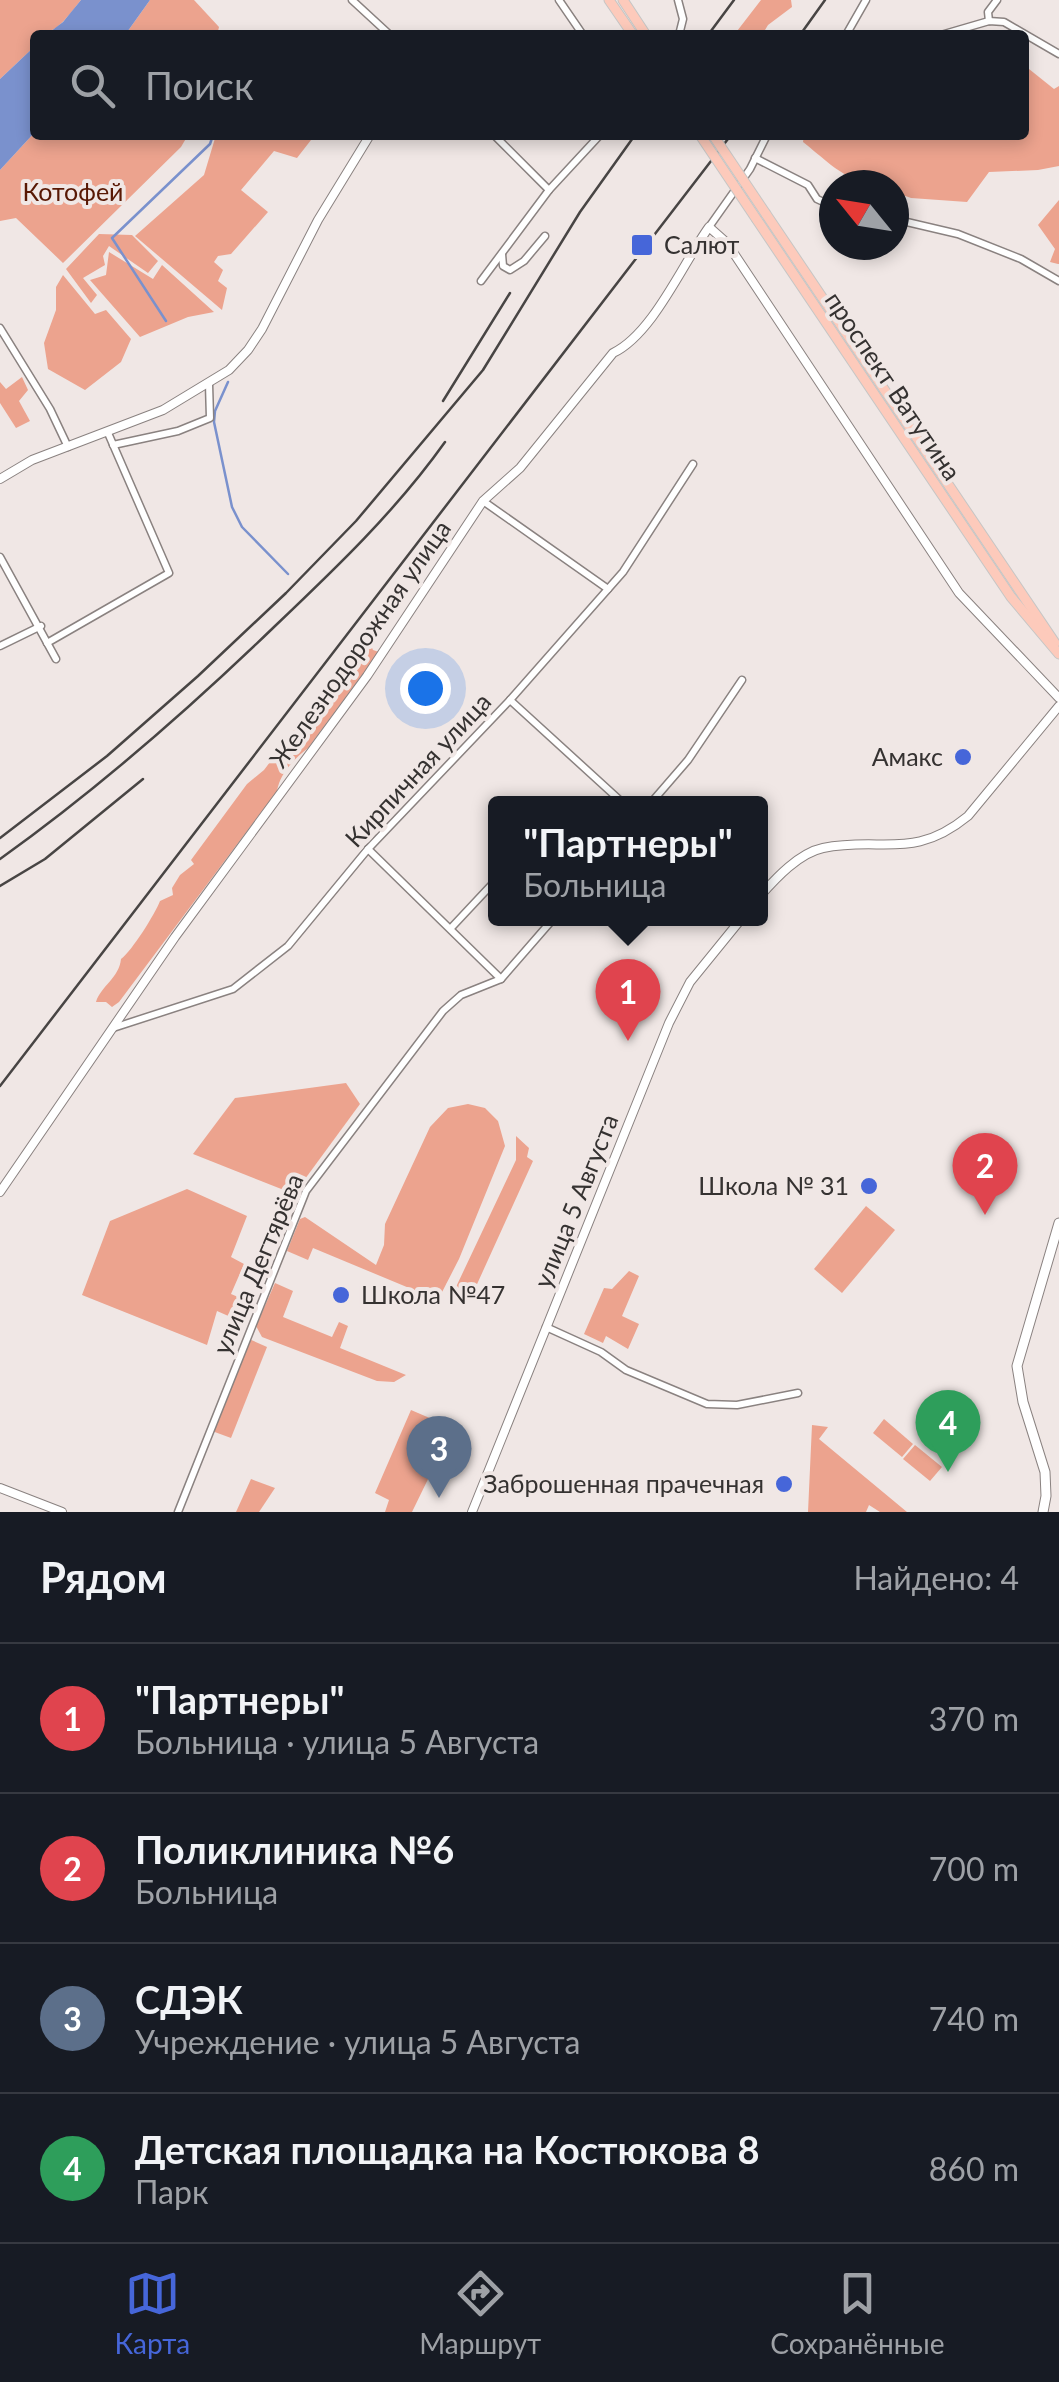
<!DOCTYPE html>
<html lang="ru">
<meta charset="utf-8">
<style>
body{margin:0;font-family:Lato,sans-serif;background:#242831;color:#f1f3f6}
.compass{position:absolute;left:819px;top:170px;width:90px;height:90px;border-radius:50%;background:#171b24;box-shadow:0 5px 15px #0003;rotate:300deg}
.you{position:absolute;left:425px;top:688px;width:35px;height:35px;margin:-25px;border:8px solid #fff;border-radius:50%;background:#1a73e8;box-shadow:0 0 0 15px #1a73e833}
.badge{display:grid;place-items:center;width:65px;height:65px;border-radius:50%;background:#4666d9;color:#fff;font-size:32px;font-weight:700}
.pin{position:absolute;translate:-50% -82px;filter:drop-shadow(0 2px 5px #0008)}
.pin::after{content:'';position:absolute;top:52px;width:35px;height:30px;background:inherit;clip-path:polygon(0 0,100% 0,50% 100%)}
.popup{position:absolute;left:488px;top:796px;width:280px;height:130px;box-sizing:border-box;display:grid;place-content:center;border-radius:10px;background:#171b24;filter:drop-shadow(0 2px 8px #0005);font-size:32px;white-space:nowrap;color:#9ea1a6}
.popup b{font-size:38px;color:#f1f3f6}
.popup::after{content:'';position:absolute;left:50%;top:100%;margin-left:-20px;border:20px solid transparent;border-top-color:#171b24}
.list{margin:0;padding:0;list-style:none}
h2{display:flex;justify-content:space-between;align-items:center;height:130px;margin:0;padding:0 40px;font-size:42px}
h2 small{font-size:32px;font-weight:400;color:#9ea1a6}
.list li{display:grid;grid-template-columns:65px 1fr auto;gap:30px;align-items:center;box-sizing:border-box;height:150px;padding:0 40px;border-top:2px solid #363941}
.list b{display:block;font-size:38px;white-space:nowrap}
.list p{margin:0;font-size:32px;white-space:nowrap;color:#9ea1a6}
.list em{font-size:32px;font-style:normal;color:#9ea1a6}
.icon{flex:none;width:55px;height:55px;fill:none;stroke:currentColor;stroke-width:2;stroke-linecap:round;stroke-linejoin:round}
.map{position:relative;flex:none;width:1059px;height:1512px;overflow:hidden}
.search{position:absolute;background:#171b24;box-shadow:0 5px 15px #0003;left:30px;right:30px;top:30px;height:110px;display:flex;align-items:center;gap:25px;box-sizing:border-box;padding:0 35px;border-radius:10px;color:#9ea1a6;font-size:38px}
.sheet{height:730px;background:#171b24}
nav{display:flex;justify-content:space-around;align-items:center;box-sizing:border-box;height:140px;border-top:2px solid #363941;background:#171b24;font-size:28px;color:#9ea1a6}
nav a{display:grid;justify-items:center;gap:5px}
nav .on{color:#4666d9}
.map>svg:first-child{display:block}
</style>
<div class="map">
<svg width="1059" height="1512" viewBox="0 0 1059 1512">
<rect width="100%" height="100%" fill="#f0e7e5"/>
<g fill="#eca38e">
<path d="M 0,0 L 81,0 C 68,16 56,35 35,35 L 35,46 L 0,79 Z"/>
<polygon points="150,0 194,0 219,27 217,35 125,35"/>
<polygon points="761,0 791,0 792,7 768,25 762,35 734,35"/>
<path d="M 1024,65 L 1054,89 L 1059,86 L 1059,166 L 1038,170 L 989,172 L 967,202 L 911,198 L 894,192 L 894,185 C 848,185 838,170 803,142 L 804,135 L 1024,135 Z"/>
<polygon points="35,132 35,135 188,135 181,147 63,263 16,218 0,221 0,170"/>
<polygon points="216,135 305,135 311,140 297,158 274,151 241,190 268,212 231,254 218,256 214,262 223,270 218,281 227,288 222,310 135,236 204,175"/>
<polygon points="1059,200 1059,264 1058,264 1050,262 1055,249 1038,225"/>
<polygon points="99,234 132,235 158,261 148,273 109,246 103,256 105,265 83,278 97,295 91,303 66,269"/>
<polygon points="109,252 153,279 162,265 214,312 188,317 140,337 90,280 106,275"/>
<polygon points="63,275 95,314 106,310 131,339 121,362 85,390 48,369 44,343 56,310 56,287"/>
<polygon points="22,377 28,390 19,401 30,421 16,428 0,403 0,382 6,389"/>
<path d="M 370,643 L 373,650 L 379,652 L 308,748 C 294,759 280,773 277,791 L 119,1002 L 112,1007 L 106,1002 L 96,1002 C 101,986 119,978 121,959 C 132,951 155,914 160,901 L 173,895 L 172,888 L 180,875 L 194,864 L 191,860 L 247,784 L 264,770 L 358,645 Z"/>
<polygon points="346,1083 360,1104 294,1194 193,1154 235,1098"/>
<polygon points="468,1104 485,1108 498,1121 505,1146 459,1259 438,1300 313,1248 308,1260 287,1251 300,1219 305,1217 376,1265 384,1245 385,1224 430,1127 448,1108"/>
<polygon points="516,1136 529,1148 527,1157 533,1161 473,1293 456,1287 516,1160"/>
<polygon points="187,1189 247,1216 231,1257 244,1264 231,1294 250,1302 242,1322 217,1311 207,1345 82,1295 110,1221"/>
<polygon points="866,1206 895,1230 842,1293 814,1269"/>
<polygon points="629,1271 639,1276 622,1316 639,1324 628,1349 606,1336 603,1343 584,1334 604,1288 612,1289"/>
<polygon points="275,1283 293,1291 283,1317 332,1337 339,1322 348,1326 340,1348 406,1375 394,1382 377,1381 262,1337 256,1326"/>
<polygon points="249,1339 267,1347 231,1438 212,1431"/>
<polygon points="411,1410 439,1422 431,1473 412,1512 385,1512 389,1500 375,1493"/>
<polygon points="884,1419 913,1444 902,1457 873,1433"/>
<polygon points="812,1425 828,1427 819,1439 907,1512 880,1512 869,1505 866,1512 808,1512"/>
<polygon points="915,1445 942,1467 930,1481 903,1459"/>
<polygon points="251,1479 275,1488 259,1512 236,1512"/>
</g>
<g fill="#7a91cd">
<polygon points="81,0 150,0 125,35 46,35 63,22"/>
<polygon points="35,46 35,132 0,170 0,79"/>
</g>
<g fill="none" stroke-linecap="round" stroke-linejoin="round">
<g stroke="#7a91cd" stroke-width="2.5">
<polyline points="166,321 112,238 210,144 213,135"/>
<polyline points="228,382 215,411 214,422 232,507 242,527 288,574"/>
</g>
<defs>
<g id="minor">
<polyline points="352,0 390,35"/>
<polyline points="559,0 583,35"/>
<polyline points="678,0 683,19 679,35"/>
<polyline points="989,21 988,12 997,0"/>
<polyline points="846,35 866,0"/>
<polyline points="941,35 989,21 1004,22 1059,54"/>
<polyline points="494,135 549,190"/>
<polyline points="755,158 808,185 817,199 834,207"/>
<polyline points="894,219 958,234 1021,259 1059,281"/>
<polyline points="709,227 750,169 767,135"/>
<polyline points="502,254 503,266 510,270 524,261 545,236"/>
<polyline points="481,281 549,190 600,135"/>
<polyline points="0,328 50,409 68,447"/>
<polyline points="113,445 178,431 210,418 209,384"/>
<polyline points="483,501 608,589"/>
<polyline points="0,557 56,659"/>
<polyline points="47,643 169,573 108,433"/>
<polyline points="0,646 41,626"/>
<polyline points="510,700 624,804"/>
<polyline points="650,804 688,760 742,680"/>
<polyline points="368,849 501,979"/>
<polyline points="451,928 496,880"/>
<polyline points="113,1028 233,989 288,946 368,849 510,700 623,572 693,464"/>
<polyline points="546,1327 601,1352 626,1370 707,1404 737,1405 798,1393"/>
<polyline points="178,1512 306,1191 443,1011 461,995 501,979 554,918"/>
</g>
<g id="tertiary">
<polyline points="0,479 32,460 163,410 229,370 248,350 262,329 318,220 370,135"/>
<path d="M 760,896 C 776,878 799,853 823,848 C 882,836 913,861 968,816 L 1059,706"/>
<path d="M 0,1192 L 175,937 L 367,676 L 483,501 L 520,468 L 613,353 C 653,334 683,263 709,227 L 727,243 L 959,593 L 1059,698"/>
<polyline points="0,1488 62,1512"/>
<polyline points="472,1512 669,1023 690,982 742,918"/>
</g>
<polyline id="secondary" points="1043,1512 1046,1496 1045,1472 1023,1402 1017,1366 1059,1223"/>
<g id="primary">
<polyline points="609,0 633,35"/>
<polyline points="623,0 646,35"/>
<polyline points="766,214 1055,643"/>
<polyline points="757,220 1011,597 1059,654"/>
</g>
</defs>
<use href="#minor" stroke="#8a8280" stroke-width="9"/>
<use href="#tertiary" stroke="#8a8280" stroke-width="10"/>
<use href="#secondary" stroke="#8a8280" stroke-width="11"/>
<use href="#primary" stroke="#c6c6c5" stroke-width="11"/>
<use href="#minor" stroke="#fff" stroke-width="6"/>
<use href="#tertiary" stroke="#fff" stroke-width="8"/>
<use href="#secondary" stroke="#fff" stroke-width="9"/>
<use href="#primary" stroke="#fdcabb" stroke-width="9"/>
<g stroke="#484544" stroke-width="2.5">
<polyline points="708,35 734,0"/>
<polyline points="800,35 825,0"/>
<polyline points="443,401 510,293"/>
<polyline points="0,838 107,756 198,676 286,593 356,521 483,370 580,212 635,135"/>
<path d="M 0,859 C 98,789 188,710 274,627 C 335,569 396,511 445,442"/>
<polyline points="0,886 45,859 143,779"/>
<polyline points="0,1086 731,135"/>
</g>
<defs>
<g id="primary-bridge">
<polyline points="700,135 757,220"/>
<polyline points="713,135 766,214"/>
</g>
</defs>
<use href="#primary-bridge" stroke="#c6c6c5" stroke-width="11" stroke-linecap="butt"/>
<use href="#primary-bridge" stroke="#fdcabb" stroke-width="9"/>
</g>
<g fill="#4666d9" stroke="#f0e7e5" stroke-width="4">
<rect x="630" y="233" width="24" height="24" rx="5"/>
<circle cx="963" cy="757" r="10"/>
<circle cx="869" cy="1186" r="10"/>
<circle cx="341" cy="1295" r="10"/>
<circle cx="784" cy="1484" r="10"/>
</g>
<g text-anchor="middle" stroke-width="8" stroke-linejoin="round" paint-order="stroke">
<g font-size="25" fill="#581804" stroke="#f0e7e5">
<text x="73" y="201">Котофей</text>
</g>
<g font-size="25" fill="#353231" stroke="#f0e7e5" text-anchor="end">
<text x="664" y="254" text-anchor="start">Салют</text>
<text x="943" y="766">Амакс</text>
<text x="849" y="1195">Школа № 31</text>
<text x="361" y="1304" text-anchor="start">Школа №47</text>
<text x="764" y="1493">Заброшенная прачечная</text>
</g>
<g font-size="25" fill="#353231" stroke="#f0e7e5">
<text transform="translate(893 386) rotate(56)" y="9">проспект Ватутина</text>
<text transform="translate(360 644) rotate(-55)" y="9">Железнодорожная улица</text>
<text transform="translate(418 770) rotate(-47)" y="9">Кирпичная улица</text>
<text transform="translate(576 1201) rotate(-68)" y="9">улица 5 Августа</text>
<text transform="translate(258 1264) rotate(-67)" y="9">улица Дегтярёва</text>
</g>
</g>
</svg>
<svg class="compass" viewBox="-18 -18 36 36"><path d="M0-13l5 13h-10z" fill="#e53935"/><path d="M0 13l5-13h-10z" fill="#9ea1a6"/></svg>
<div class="you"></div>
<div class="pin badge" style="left:628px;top:1041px;background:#e0444e">1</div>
<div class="popup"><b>&quot;Партнеры&quot;</b>Больница</div>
<div class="pin badge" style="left:985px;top:1215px;background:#e0444e">2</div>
<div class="pin badge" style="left:439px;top:1498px;background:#5c6f8a">3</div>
<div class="pin badge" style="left:948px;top:1472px;background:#2e9e5b">4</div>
<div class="search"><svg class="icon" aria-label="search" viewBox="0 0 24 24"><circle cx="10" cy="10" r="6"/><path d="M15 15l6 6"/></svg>Поиск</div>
</div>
<section class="sheet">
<h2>Рядом<small>Найдено: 4</small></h2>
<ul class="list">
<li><span class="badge" style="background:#e0444e">1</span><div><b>&quot;Партнеры&quot;</b><p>Больница · улица 5 Августа</p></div><em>370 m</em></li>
<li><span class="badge" style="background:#e0444e">2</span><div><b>Поликлиника №6</b><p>Больница</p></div><em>700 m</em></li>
<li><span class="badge" style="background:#5c6f8a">3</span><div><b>СДЭК</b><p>Учреждение · улица 5 Августа</p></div><em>740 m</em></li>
<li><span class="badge" style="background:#2e9e5b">4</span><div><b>Детская площадка на Костюкова 8</b><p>Парк</p></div><em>860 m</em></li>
</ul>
</section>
<nav>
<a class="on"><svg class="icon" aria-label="map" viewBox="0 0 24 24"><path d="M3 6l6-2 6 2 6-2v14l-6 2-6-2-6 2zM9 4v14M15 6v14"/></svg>Карта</a>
<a><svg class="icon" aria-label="directions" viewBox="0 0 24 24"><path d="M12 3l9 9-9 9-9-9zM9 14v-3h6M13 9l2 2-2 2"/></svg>Маршрут</a>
<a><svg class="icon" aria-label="saved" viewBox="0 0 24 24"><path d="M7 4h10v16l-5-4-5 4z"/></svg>Сохранённые</a>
</nav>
